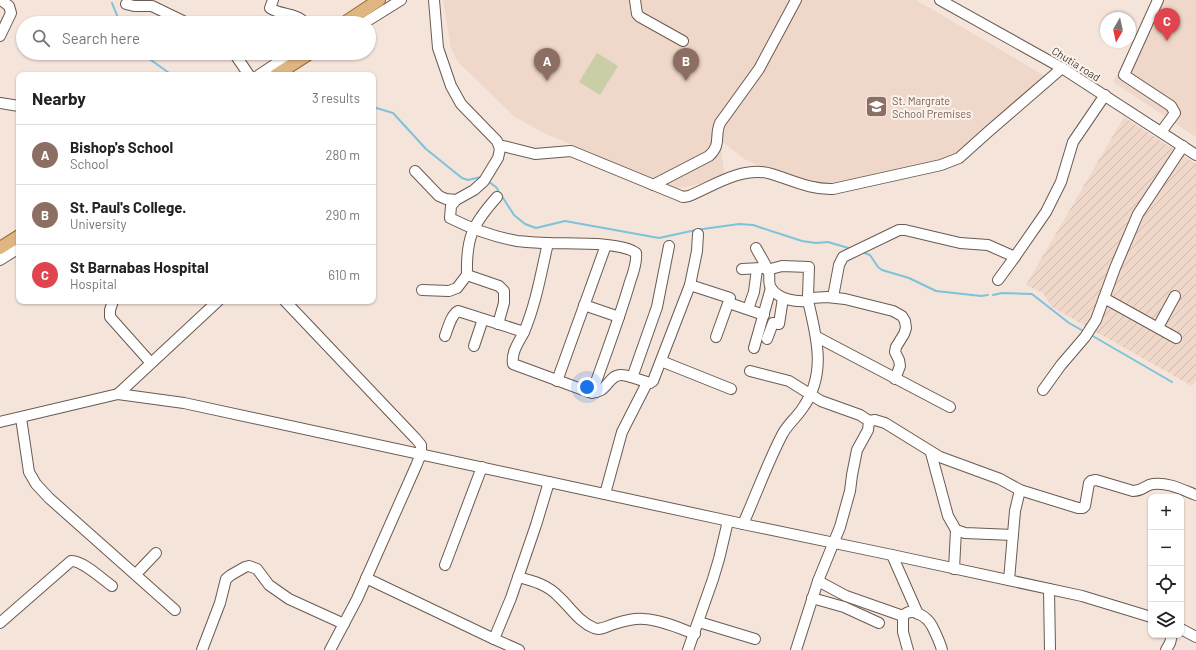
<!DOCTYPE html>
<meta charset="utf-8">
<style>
body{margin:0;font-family:Barlow,sans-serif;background:#f2f2f2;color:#222}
.controls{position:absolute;right:12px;bottom:12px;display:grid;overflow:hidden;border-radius:8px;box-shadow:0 1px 3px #0004}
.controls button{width:36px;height:36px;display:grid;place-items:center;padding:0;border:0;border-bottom:1px solid #e0e0e0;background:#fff;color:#222;font:20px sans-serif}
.compass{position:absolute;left:1100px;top:12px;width:36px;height:36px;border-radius:50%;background:#fff;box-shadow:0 1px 3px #0004;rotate:189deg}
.you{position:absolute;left:587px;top:387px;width:14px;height:14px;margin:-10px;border:3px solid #fff;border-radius:50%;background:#1a73e8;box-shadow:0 0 0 6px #1a73e833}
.badge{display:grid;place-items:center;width:26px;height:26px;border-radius:50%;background:#d93025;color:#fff;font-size:13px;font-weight:700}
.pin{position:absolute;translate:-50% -33px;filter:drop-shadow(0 1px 2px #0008)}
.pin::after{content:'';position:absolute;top:21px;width:14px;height:12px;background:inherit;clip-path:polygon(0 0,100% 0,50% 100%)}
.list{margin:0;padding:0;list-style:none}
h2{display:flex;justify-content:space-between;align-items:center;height:52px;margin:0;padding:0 16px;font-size:17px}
h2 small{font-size:13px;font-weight:400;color:#767676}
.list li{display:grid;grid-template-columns:26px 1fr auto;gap:12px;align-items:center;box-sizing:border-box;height:60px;padding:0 16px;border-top:1px solid #e0e0e0}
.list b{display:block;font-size:15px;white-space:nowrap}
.list p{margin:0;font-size:13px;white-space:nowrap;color:#767676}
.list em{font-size:13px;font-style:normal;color:#767676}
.icon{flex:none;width:22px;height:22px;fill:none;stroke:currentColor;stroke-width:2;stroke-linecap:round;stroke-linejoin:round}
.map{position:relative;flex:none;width:1196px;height:650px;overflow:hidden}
.search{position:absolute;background:#fff;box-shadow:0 1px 3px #0004;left:16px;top:16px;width:360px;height:44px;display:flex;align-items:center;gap:10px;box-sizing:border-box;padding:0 14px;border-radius:22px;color:#767676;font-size:15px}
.panel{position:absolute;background:#fff;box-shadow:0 1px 3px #0004;left:16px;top:72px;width:360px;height:232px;border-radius:8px}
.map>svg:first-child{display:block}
</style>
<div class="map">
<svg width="1196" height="650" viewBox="0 0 1196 650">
<defs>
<pattern id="industrial-furrows" width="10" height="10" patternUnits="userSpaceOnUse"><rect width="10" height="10" fill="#efd8c9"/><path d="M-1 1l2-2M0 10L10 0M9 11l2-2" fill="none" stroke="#cebaad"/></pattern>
</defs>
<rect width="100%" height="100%" fill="#f5e4da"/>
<g fill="#efd8c9">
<polygon points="443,0 916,0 1045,76 971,154 831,184 781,174 746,160 720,140 725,179 674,189 542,132 515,117 458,62 451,49"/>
<polygon points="1163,0 1196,0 1196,137 1113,82"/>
</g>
<polygon fill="url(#industrial-furrows)" points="1124,117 1196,164 1196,380 1192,386 1052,307 1043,293 1026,285"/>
<polygon fill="#cacea6" points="597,53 618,66 600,95 579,82"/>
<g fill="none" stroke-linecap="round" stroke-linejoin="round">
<g stroke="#7ec2dc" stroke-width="2">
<polyline points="112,3 120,23"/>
<polyline points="141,53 172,75"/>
<polyline points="373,107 393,113 426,149 462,178 468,180 481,177"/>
<polyline points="489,182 496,187 514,215 525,224 536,228 565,221 659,238 696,230 739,224 753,225 802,241 816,243 828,242 852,249"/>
<polyline points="862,252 870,255 878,267 882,270 909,278 936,291 981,296 988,295"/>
<polyline points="993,295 1002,293 1032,294 1069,323 1085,332"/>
<polyline points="1091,335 1172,382"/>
</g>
<defs>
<g id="minor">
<path d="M 273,0 L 270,8 C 280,15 297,13 305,23"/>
<path d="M 434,0 L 438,48 L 451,86 L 461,104 L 497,141 L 500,149 L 498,158 L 484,181 L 474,190 L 456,200 L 451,206 L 450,218 C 470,228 495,237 517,241 C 527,242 538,243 548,243 C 567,244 621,241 636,253 C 637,262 633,274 630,282 C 619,320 605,356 592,393"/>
<polyline points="635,0 637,14 640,17 683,41"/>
<polyline points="940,0 1062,68 1196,155"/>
<polyline points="1158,0 1124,75 1171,106 1175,113 1161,132"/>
<polyline points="126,4 134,6 152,6 187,23"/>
<polyline points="364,23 401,0"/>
<polyline points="0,36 11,13 9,6 1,0"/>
<polyline points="232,53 236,56 249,75"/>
<polyline points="259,75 292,53"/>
<polyline points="0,103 19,106"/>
<path d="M 499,145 L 535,154 L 571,151 L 683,197 L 689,196 C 713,186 741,167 768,173 C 790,179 810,190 833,189 L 941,165 L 959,158 L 988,132 L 1062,68"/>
<polyline points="415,171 439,196 446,199 456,200"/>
<path d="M 653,185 L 709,156 C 722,144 714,137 720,123 L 759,69 L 796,0"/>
<path d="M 497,197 C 472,225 466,238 467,275 L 499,286 L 504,291 L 504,303 L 498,324"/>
<path d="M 548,243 C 541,273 536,304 524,332 C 519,342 511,352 513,364 L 589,392 C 608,395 607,375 621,375 C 624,375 628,376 631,377 L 633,375 L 657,307 L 669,246"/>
<path d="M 756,248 C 760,256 766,264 769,273 C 770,278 768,284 771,288 C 779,300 796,302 808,301 L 811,298 L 827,297 L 845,299 L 893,311 L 902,316 L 905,321 L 906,328 L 904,334 L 896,347 L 895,352 L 899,360 L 900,366 L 895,379"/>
<polyline points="0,260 19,248"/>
<polyline points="742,269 762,268"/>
<polyline points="767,270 782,266 809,267 808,296 811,298"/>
<polyline points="998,280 1012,261 1046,212 1061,182 1073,142 1105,95"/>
<polyline points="690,285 730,298 716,337"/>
<polyline points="422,290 449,291 457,288 467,275"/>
<polyline points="833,297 839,265 843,257 899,230 905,230 960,243 988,245 1015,257"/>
<polyline points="1104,298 1176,338"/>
<polyline points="113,301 110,310 110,317 151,363"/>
<polyline points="285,301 416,439 421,445 421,454 416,466 357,599 330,650"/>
<polyline points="729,303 764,315"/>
<polyline points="584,305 619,317"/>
<polyline points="748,309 754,292 757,269"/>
<polyline points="1158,327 1175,296"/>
<path d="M 445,336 C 448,328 451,315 458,311 L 524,332"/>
<polyline points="817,337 950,407"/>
<polyline points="767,339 773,323 779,324 783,298"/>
<polyline points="474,346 483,319"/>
<polyline points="754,348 771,288"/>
<polyline points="661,361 731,389"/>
<polyline points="750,371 789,381 821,401 860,415 869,421 868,430 857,450 852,475 850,491 840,527 818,581 796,650"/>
<polyline points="631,377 650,383 653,381 690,285 697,251 698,234"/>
<polyline points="557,381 606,245"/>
<polyline points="1043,390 1061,365 1085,337 1096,320 1115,268 1138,214 1183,146"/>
<polyline points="118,394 218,301"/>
<polyline points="21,418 29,472 36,484 49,498 175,610"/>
<path d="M 869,421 L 875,420 L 885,423 L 940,457 L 1000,479 L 1020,490 L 1078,508 L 1083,508 L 1085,506 L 1089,483 L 1091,481 L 1096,480 L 1133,491 C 1143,491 1145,485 1153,484 C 1168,482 1183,490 1196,495"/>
<polyline points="0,422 118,394 184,403 743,524 892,555 1082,596 1151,617"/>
<polyline points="931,453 948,516 956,530 965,533 1013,535"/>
<polyline points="605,494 622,432 647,383"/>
<path d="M 743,524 C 756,495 767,464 782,435 C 787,425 796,418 802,409 C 827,375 817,338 808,301"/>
<polyline points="892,555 918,614"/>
<polyline points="445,565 482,467"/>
<polyline points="954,569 956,530"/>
<polyline points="136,574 156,553"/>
<path d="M 518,577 C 534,581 548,585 559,597 C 570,607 579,622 594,628 C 601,631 607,626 614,624 C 624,621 634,618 644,619 C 661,620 679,628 695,634"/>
<polyline points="366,578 494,639"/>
<polyline points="1009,580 1015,511 1020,490"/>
<polyline points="818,581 846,596 903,616"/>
<polyline points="1049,589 1050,650"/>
<polyline points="812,598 844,607 879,623"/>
<polyline points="699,622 755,639"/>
<path d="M 0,623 L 71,561 C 82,560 102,579 112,586"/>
<polyline points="1181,629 1196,637"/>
<polyline points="202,650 220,603 226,579 231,575 245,567 249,566 257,569 269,585 289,599 344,624"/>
<polyline points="519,650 494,639 511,598 536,525 549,482"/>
<polyline points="688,650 713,579 719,559 728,521"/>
<path d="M 908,650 L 903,632 L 903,616 C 912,606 927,617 932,626 C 936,634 940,642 942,650"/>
<polyline points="1166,650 1170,643 1172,635"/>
</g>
<g id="major">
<polyline points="344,23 379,0"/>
<polyline points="276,75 310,53"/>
<polyline points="0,248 19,236"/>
</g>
</defs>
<use href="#minor" stroke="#695b52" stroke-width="12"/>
<use href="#major" stroke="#9a6a30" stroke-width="14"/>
<use href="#minor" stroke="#fff" stroke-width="10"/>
<use href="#major" stroke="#dfb682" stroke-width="12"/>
</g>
<defs>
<symbol id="school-square" viewBox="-11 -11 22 22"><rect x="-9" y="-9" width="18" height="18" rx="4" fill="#8d6e63" stroke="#fdf3ed"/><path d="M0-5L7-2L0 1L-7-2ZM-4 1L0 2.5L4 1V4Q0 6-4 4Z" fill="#fff"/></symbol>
</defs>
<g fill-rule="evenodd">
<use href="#school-square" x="864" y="94" width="25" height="25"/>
</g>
<g text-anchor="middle" stroke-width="4" stroke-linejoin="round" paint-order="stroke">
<g font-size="11" fill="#403935" stroke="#fdf3ed">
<text transform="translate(1076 64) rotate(32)" y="4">Chutia road</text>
</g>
<g font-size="11" fill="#785e54" stroke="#fdf3ed" text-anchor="start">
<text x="892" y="105">St. Margrate<tspan x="892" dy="13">School Premises</tspan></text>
</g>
</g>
</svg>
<div class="controls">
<button>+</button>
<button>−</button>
<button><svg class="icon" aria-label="locate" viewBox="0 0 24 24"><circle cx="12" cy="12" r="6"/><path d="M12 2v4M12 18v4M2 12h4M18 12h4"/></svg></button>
<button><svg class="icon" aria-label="layers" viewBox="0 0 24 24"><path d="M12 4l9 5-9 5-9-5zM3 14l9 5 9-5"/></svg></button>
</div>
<svg class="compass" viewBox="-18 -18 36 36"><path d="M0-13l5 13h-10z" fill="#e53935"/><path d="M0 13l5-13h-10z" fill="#767676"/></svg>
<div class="you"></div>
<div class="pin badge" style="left:547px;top:81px;background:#8d6e63">A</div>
<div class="pin badge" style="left:686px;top:81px;background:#8d6e63">B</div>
<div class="pin badge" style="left:1167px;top:41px;background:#e0444e">C</div>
<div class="search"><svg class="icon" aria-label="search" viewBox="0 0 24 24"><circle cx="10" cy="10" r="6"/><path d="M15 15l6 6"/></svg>Search here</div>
<section class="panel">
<h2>Nearby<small>3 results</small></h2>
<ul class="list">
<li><span class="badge" style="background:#8d6e63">A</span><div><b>Bishop's School</b><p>School</p></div><em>280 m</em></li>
<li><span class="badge" style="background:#8d6e63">B</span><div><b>St. Paul's College.</b><p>University</p></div><em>290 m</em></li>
<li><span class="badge" style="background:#e0444e">C</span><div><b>St Barnabas Hospital</b><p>Hospital</p></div><em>610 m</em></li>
</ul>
</section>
</div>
